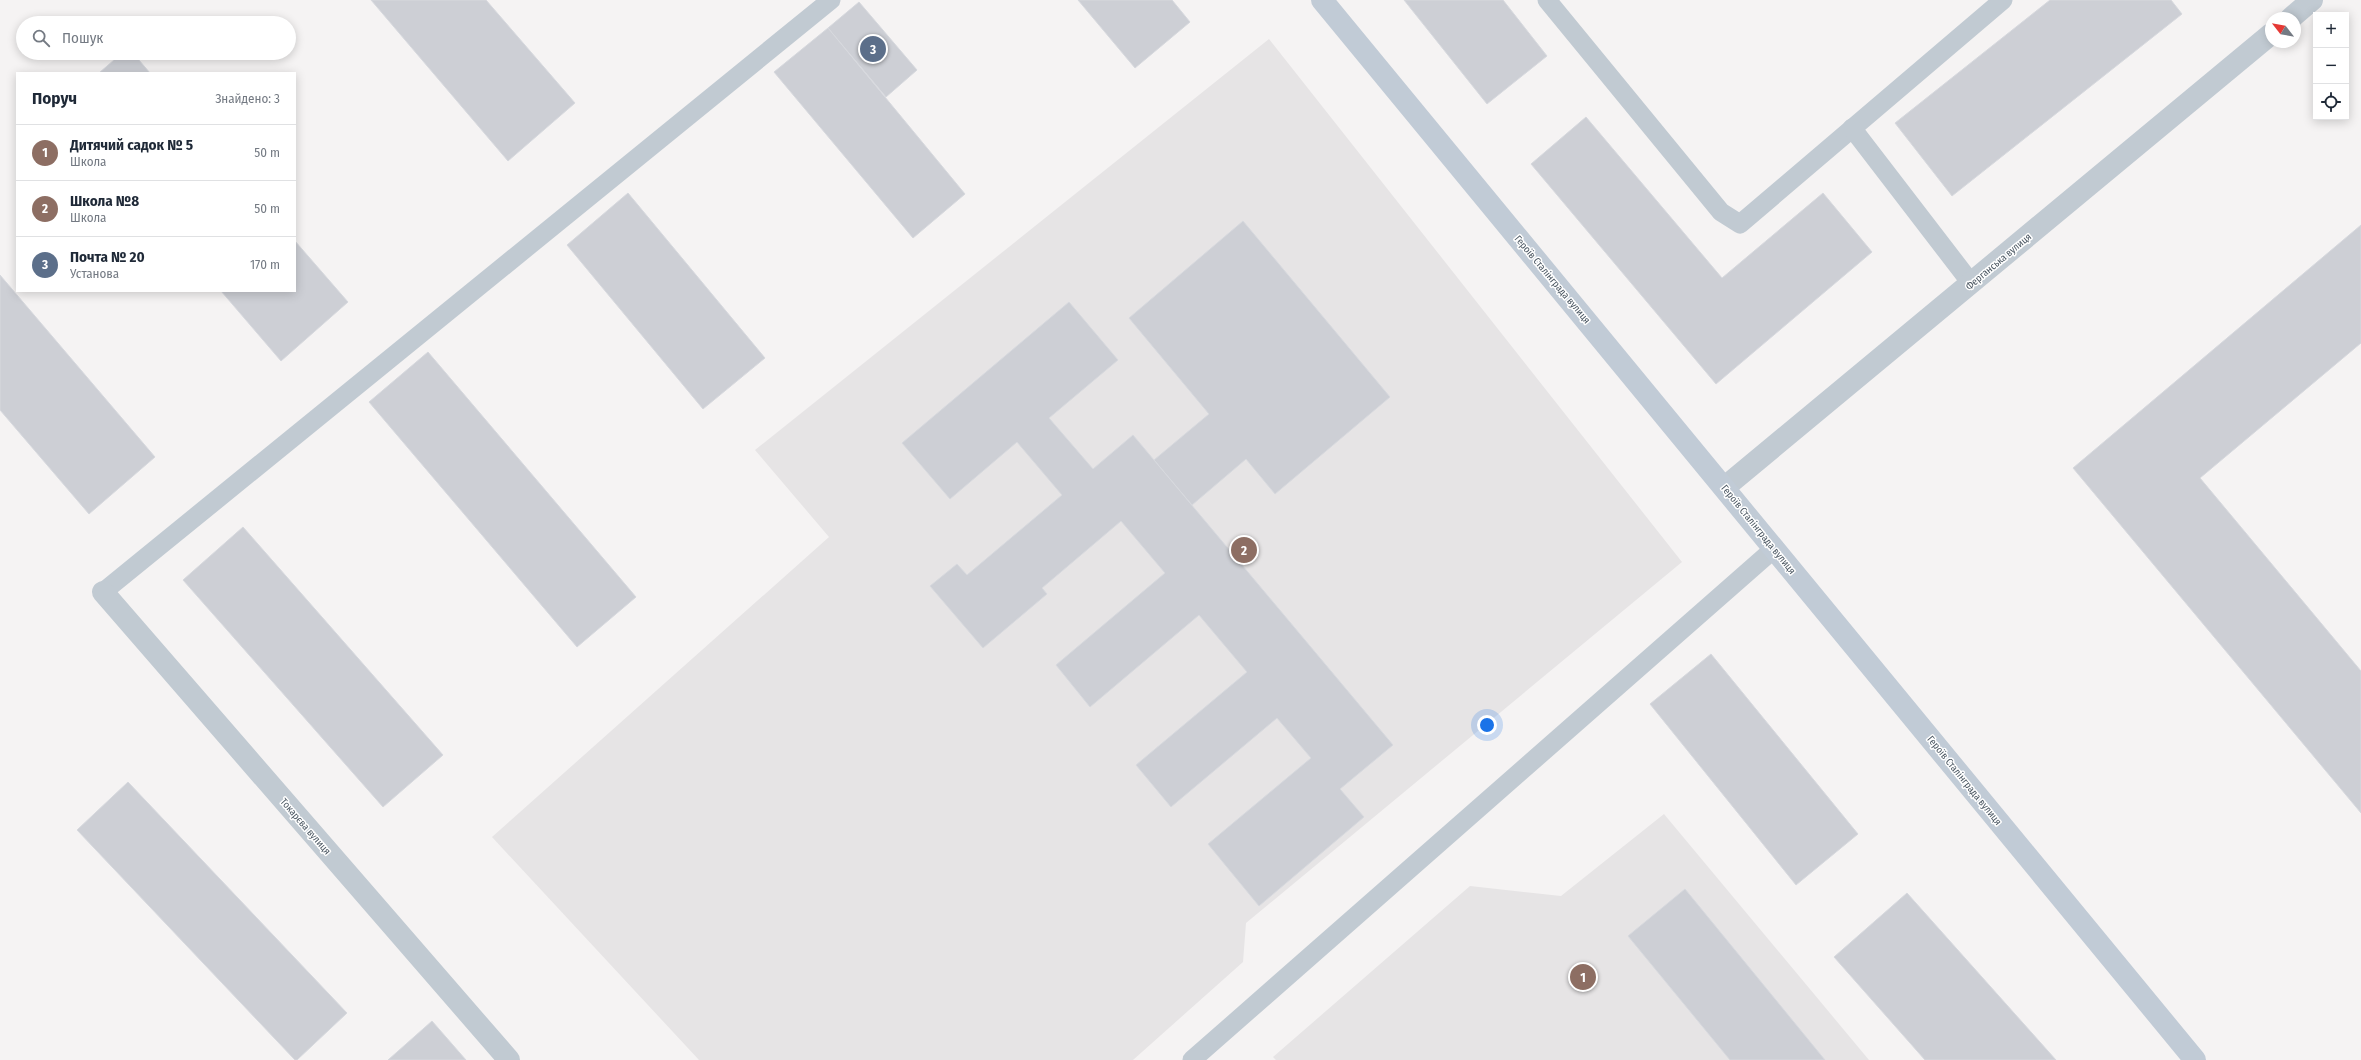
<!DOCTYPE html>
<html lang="uk">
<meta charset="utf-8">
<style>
body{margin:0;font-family:"Fira Sans Condensed",sans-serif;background:#f2f2f3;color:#1f2937}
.controls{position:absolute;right:12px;top:12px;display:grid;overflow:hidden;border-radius:0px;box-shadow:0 2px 10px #0003}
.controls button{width:36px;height:36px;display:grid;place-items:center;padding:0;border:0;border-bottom:1px solid #e0e1e3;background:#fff;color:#1f2937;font:20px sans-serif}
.compass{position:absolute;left:2265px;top:12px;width:36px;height:36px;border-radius:50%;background:#fff;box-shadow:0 2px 10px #0003;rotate:301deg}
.you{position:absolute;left:1487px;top:725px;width:14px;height:14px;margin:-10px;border:3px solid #fff;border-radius:50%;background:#1a73e8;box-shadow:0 0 0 6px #1a73e833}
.badge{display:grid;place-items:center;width:26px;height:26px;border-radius:50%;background:#1a73e8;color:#fff;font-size:13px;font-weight:700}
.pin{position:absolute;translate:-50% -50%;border:2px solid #fff;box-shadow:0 1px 4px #0006}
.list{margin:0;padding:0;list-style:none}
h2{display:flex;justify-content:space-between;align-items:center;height:52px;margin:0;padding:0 16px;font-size:17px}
h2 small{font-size:13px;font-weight:400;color:#747a83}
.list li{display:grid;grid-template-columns:26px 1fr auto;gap:12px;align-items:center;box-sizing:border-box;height:56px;padding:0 16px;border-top:1px solid #e0e1e3}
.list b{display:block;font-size:15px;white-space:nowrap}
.list p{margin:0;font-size:13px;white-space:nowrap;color:#747a83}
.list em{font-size:13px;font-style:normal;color:#747a83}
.icon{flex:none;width:22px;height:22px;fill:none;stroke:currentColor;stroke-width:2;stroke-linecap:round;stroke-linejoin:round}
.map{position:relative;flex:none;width:2361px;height:1060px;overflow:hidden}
.search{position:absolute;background:#fff;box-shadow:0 2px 10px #0003;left:16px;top:16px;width:280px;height:44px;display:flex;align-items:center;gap:10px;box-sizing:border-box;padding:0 14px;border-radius:22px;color:#747a83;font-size:15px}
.panel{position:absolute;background:#fff;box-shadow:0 2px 10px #0003;left:16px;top:72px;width:280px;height:220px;border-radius:0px}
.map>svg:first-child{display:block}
</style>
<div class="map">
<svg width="2361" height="1060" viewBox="0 0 2361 1060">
<rect width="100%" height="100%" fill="#f5f3f3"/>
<g fill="#e6e4e5">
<polygon points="1269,39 1682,562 1246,923 1243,962 1133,1060 699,1060 492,837 829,537 755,450"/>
<polygon points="1664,814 1869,1060 1276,1060 1273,1057 1470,886 1561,896"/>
</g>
<g fill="#cdcfd5" stroke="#d7d9de">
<polygon points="371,0 486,0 575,103 508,161"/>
<polygon points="1078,0 1172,0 1190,22 1135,68"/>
<polygon points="1404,0 1503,0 1547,56 1487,104"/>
<polygon points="2050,0 2171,0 2182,14 1952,196 1895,123"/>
<polygon points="859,2 917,70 886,97 828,28"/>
<polygon points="828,28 965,194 913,238 774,72"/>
<polygon points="122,53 133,53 150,73 99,73"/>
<polygon points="1586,117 1722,278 1823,193 1872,252 1716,384 1531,164"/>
<polygon points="628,193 765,358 703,409 567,245"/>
<polygon points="1243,221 1390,397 1275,494 1246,459 1192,505 1154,460 1209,414 1129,318"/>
<polygon points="2361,225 2361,343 2200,478 2361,671 2361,813 2073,468"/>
<polygon points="295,241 348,302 281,361 221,291 295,291"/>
<polygon points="0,275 155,457 89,514 0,410"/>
<polygon points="1069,302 1118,360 1049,418 1093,469 1133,435 1393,745 1340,789 1364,817 1259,906 1208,844 1311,758 1277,718 1171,807 1136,765 1247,672 1199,615 1090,707 1056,665 1165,573 1121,521 1042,588 1047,594 983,648 930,586 957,564 967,575 1062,495 1017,442 950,499 902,443"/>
<polygon points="428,352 636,597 577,647 369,402"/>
<polygon points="243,527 443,755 383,807 183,580"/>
<polygon points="1711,654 1858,834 1796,885 1650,704"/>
<polygon points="128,782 347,1013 297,1060 295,1060 77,830"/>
<polygon points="1685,889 1825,1060 1730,1060 1628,936"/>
<polygon points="1907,893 2056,1060 1925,1060 1834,957"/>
<polygon points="432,1021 466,1060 388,1060"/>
</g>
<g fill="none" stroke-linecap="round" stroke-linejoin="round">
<g stroke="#c1cad2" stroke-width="19">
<polyline points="1547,0 1721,212 1740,224 2003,0"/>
<polyline points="1852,128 1971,283"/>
<polyline points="103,592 831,0"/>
<polyline points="1192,1060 1775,548"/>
</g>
<g stroke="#c1cad2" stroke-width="22">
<polyline points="2291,18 2312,0"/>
<polyline points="1725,487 2271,34"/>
<polyline points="103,592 509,1060"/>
</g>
<polyline stroke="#c1cbd6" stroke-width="22" points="1322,0 2195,1060"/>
</g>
<g text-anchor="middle" stroke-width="3" stroke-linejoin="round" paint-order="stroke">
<g font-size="10" fill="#4a5661" stroke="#fff">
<text transform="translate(1998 261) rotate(-40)" y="4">Ферганська вулиця</text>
<text transform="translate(1553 279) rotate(50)" y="4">Героїв Сталінграда вулиця</text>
<text transform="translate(1759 529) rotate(51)" y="4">Героїв Сталінграда вулиця</text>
<text transform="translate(1965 780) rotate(51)" y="4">Героїв Сталінграда вулиця</text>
<text transform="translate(306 826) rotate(49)" y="4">Токарєва вулиця</text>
</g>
</g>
</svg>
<div class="controls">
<button>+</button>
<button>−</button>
<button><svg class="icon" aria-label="locate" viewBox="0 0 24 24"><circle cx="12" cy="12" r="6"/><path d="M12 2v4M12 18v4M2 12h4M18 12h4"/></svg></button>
</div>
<svg class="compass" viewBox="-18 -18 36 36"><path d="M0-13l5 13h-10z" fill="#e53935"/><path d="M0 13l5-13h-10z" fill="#747a83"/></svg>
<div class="you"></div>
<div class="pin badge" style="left:1583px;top:977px;background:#8d6e63">1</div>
<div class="pin badge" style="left:1244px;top:550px;background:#8d6e63">2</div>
<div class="pin badge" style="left:873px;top:49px;background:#5c6f8a">3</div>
<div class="search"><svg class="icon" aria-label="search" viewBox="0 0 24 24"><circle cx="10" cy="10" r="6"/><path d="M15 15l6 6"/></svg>Пошук</div>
<section class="panel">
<h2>Поруч<small>Знайдено: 3</small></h2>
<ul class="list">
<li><span class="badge" style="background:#8d6e63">1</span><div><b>Дитячий садок № 5</b><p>Школа</p></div><em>50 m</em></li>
<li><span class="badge" style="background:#8d6e63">2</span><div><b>Школа №8</b><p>Школа</p></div><em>50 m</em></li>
<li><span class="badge" style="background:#5c6f8a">3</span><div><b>Почта № 20</b><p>Установа</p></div><em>170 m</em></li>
</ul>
</section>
</div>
